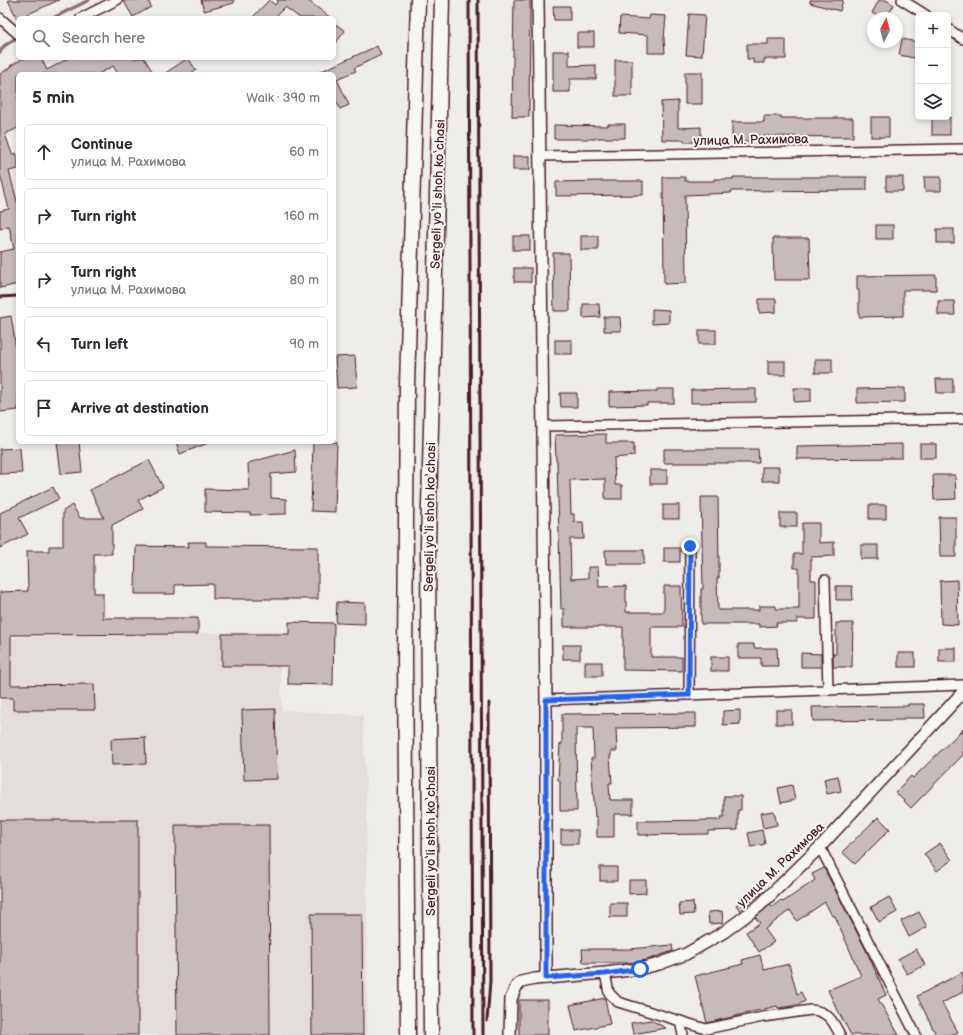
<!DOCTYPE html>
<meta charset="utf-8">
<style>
body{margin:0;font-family:"Balsamiq Sans",sans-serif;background:#f2f2f3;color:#2b2b33}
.controls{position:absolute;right:12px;top:12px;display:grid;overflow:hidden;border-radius:6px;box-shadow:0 2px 6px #0003}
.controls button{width:36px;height:36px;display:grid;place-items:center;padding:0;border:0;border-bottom:1px solid #e1e1e2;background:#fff;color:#2b2b33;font:20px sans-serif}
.compass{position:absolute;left:867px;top:12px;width:36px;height:36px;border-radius:50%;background:#fff;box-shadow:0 2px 6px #0003;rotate:6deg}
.stop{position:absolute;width:12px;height:12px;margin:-9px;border:3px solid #2563eb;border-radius:50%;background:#fff}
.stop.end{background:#2563eb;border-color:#fff;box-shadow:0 1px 4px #0008}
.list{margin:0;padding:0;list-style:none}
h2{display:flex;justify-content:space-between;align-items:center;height:52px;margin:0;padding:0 16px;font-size:17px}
h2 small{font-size:13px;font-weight:400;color:#7c7c81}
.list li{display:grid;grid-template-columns:26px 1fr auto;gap:12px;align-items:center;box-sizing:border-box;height:56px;margin:0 8px 8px;padding:0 8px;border:1px solid #e1e1e2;border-radius:6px}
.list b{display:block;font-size:15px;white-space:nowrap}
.list p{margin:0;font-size:13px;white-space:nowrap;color:#7c7c81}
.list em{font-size:13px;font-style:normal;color:#7c7c81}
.icon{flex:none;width:22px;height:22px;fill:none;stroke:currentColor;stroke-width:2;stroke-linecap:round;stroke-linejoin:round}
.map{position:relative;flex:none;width:963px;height:1035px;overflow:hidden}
.search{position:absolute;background:#fff;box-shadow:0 2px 6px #0003;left:16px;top:16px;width:320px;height:44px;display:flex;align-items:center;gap:10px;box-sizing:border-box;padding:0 14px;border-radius:6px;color:#7c7c81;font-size:15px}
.panel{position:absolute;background:#fff;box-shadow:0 2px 6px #0003;left:16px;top:72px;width:320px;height:372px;border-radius:6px}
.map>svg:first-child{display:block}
</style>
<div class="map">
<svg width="963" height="1035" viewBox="0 0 963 1035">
<rect width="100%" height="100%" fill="#efedea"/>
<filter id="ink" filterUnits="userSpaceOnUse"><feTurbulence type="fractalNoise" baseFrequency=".025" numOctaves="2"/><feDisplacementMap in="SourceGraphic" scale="8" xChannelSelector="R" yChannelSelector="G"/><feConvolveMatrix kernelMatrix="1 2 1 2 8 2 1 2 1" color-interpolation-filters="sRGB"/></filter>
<g filter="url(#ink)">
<polygon fill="#e3dedc" points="279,631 282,710 363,715 367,814 367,1035 0,1035 0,638"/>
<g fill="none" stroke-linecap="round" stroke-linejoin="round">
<g stroke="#8a6f74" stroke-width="3.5">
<polyline points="53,18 89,0"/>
<polyline points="0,52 4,46 18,37"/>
</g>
</g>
<g fill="#c6babb" stroke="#4a1f2b">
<polygon points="8,0 59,0 17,19"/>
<polygon points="123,0 148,0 151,7 133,17"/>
<polygon points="201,0 234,0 234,3 204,11"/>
<polygon points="269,0 275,5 278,1 277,0 307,0 331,18 300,18 285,7 274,18 252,18"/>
<polygon points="514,0 530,0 529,117 512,117"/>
<polygon points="810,0 843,0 840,11 810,3"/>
<polygon points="879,0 886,0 894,5 886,18 882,18 872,13"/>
<polygon points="553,6 570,6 570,20 554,20"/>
<polygon points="689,14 705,15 702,56 686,55"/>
<polygon points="650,15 666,16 664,39 665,53 648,53 648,35 619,33 620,17 649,19"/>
<polygon points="334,23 345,31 334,45"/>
<rect x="577" y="33" width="17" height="14"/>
<polygon points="768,39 786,39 786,59 764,59 764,63 753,63 753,59 747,59 747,44 768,44"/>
<polygon points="902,39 917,42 914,58 899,55"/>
<polygon points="377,46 381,55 354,68 356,71 337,79 349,105 340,109 334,96 334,74 315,74"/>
<polygon points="553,51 569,51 569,66 596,65 596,79 570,79 570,92 553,92"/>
<polygon points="24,58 41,58 47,70 69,58 144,58 154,74 118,74 113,66 98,74 18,74 18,128 5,134 12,154 16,153 18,159 18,169 9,171 18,205 18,284 0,288 0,252 14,249 9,226 0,229 0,211 9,209 0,174 0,74 11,67 10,66"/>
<polygon points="188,58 196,70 190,74 164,74"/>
<rect x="615" y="60" width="17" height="36"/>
<rect x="685" y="72" width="17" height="32"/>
<polygon points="678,101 678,128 701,127 701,142 684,142 684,140 662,140 661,102"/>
<polygon points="764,116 781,116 781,118 853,118 853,137 749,136 749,142 732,142 732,122 764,122"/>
<rect x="871" y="117" width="18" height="20"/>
<rect x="932" y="117" width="18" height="18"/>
<polygon points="608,124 625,124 625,138 595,138 595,139 554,139 554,125 608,126"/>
<rect x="513" y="156" width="17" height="14"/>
<polygon points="663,177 685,177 685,181 714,181 714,179 733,179 733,177 867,177 867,190 731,191 731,193 685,195 686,283 664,284"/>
<rect x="886" y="177" width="17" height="14"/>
<polygon points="924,177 941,177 941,191 925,191"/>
<polygon points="602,181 643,181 643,195 556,196 556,182"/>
<rect x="876" y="225" width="17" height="14"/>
<rect x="937" y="229" width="17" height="14"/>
<rect x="513" y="236" width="17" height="14"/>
<rect x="581" y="236" width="17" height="14"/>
<polygon points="773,238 809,238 810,280 774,280"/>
<polygon points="553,253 569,253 570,311 554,311"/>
<rect x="514" y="268" width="17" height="14"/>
<polygon points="936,275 936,290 903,290 903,316 859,317 859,290 857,290 857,276"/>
<polygon points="759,299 776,299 776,312 759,313"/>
<polygon points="938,301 954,301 955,315 938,315"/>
<polygon points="583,304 599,304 600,317 583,318"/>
<polygon points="652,309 669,310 669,323 652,324"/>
<polygon points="11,316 16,348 18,348 18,410 0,412 0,318"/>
<polygon points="604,317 620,317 621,331 604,331"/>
<rect x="699" y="330" width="17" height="14"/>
<rect x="555" y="340" width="17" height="14"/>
<polygon points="355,356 357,387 337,388 335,357"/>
<rect x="815" y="359" width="17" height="14"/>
<rect x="768" y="361" width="17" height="14"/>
<polygon points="936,379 953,379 953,393 937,393"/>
<polygon points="794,388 811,388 811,401 794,402"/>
<polygon points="905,388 905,402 857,403 857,389"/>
<polygon points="657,389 674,389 674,403 647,403 647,405 609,406 609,392 657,391"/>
<polygon points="740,389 756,389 756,402 691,403 691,390"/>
<polygon points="560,393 577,393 577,407 561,407"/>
<polygon points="606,434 606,443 634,443 634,456 614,458 615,485 622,485 622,499 605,499 605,479 570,480 571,514 574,514 574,522 583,522 584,539 570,539 571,579 588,578 588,567 598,567 599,587 626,586 626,612 664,612 664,586 681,586 682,627 651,627 651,657 682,657 682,671 623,670 623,627 564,627 564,609 561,609 557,461 556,461 555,435"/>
<polygon points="57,442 79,442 82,472 61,474"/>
<polygon points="176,442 208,442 208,443 180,454"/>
<polygon points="313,442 337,442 335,512 311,511"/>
<polygon points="902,444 902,458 797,459 797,446"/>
<rect x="920" y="444" width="16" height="14"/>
<polygon points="20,448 22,473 0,474 0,449"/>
<polygon points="664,449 758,449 759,463 664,463"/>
<polygon points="295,450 296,472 271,474 271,498 286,499 286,514 250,515 250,513 205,512 205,489 249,490 248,463"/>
<polygon points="149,460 163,487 138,500 143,509 112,525 112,554 94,554 94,593 103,593 103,618 198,618 198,634 11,635 11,685 94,684 95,710 13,710 13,698 0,698 0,592 28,591 27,551 49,551 49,546 63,546 63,511 72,505 80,518 104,518 90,490"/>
<rect x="762" y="467" width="17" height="14"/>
<rect x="650" y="470" width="17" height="14"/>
<polygon points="933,475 955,475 956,499 934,500"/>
<polygon points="53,487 59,499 19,518 28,534 0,548 0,513"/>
<polygon points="701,497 718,497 719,564 719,578 717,578 718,610 759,610 759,606 776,606 776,609 799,609 799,568 794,568 794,554 802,554 802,523 819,523 819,543 834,542 834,556 811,557 811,580 816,580 816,619 797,619 797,623 776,623 777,626 759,627 759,624 701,624 701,589 703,589"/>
<rect x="663" y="505" width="16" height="14"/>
<rect x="869" y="505" width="17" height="14"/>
<rect x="780" y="513" width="17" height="14"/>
<polygon points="939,517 956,517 956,557 940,557"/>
<polygon points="188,542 206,542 206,546 318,547 318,599 213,599 213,584 175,585 175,594 135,594 136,546 189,547"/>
<rect x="861" y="545" width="17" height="14"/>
<rect x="664" y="548" width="16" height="14"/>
<polygon points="605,550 644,550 644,564 606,564"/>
<polygon points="957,580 958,625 941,624 940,581"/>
<polygon points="836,586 852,586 853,600 836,600"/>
<polygon points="337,602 365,603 365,624 336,623"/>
<polygon points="289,622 334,623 333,685 288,684 288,666 222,666 222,634 289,634"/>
<polygon points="836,623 853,623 852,667 833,667 833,654 836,654"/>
<polygon points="738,644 754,644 754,648 777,648 778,666 761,666 761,658 738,658"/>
<rect x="563" y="645" width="17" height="14"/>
<rect x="939" y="648" width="17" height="14"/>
<polygon points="801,653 821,654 821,667 801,667"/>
<rect x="898" y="653" width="17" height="14"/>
<rect x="711" y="657" width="17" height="14"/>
<rect x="585" y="662" width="17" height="14"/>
<polygon points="908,704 924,704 925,718 903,718 903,720 813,721 812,707 908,706"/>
<polygon points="275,709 277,779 244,780 242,710"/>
<polygon points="740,710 740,724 723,725 723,711"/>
<rect x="776" y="710" width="16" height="14"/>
<polygon points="696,713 696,727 616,728 617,751 611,751 611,756 610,756 612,783 609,783 610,800 633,800 633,814 614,814 614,837 597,837 597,817 595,817 591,758 594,758 593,728 576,728 577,811 560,811 560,781 558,780 560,744 562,744 562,714"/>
<polygon points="963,729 963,755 911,808 895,792 911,776 913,778"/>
<polygon points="145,737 146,764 112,765 111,739"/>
<polygon points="838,776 841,791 827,794 824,779"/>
<polygon points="792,785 795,800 781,803 778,788"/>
<polygon points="724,796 741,796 741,810 738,810 738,830 708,831 708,834 638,835 638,821 721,820 721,817 724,817"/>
<polygon points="774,811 777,825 763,828 760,813"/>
<polygon points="878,817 890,829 855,864 842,852"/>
<rect x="0" y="820" width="138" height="215"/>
<polygon points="175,825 269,825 270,1035 177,1035"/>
<rect x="561" y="830" width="17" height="14"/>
<polygon points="762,830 765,844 751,847 748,833"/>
<polygon points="940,843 952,860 937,871 924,854"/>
<rect x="600" y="867" width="17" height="14"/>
<polygon points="824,868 867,952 886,995 878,999 899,1035 851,1035 835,1005 828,990 861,976 835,916 832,916 825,902 797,921 790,910 765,929 774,942 759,952 746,932 760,923 755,917 770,905 772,907 781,900 783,902 815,880 812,874"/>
<polygon points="629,880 646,880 646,893 629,894"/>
<polygon points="758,889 762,893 740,911 736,905"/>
<polygon points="889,897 897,912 879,922 871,907"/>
<polygon points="693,902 694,914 680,915 679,903"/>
<rect x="610" y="903" width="17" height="14"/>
<polygon points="722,911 723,923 709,924 708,912"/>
<polygon points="919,912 927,927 909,937 901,921"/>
<polygon points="311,914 362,914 363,1035 312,1035"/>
<polygon points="672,945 673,951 647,960 628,963 583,963 582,949 630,949"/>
<polygon points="916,949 925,965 907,974 898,959"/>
<polygon points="760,955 764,970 789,964 797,994 801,992 805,1001 798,1005 778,1008 777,1006 707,1023 695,976 743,964 742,960"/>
<polygon points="963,972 963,992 942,1003 958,1032 951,1035 936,1035 917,996"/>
<polygon points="605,998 610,1024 576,1031 570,1005"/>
<rect x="519" y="1000" width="29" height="35"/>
<polygon points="651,1020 666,1028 633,1034 631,1023"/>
</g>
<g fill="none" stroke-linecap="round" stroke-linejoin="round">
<defs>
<g id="minor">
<polyline points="902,0 926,15"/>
<polyline points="0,18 18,34"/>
<polyline points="81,18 117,0"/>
<polyline points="948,29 963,39"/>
<polyline points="540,156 963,149"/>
<polyline points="543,426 963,419"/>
<polyline points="825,580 828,690"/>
<polyline points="689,695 690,546"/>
<polyline points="546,700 963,685"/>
<polyline points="820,847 916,1035"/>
<path d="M 605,973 L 609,993 L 618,1002 L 706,1029 L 763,1017 L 811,1010 C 828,1011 833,1021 840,1035"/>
<polyline points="680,1021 683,1035"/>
</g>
<g id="tertiary">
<polyline points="538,0 546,700 546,978"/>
<polyline points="510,1035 511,999 516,987 521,982 535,979 605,973 639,969 659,964 686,954 724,932 759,906 820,847 963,692"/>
</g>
<g id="primary">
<polyline points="408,1035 405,658 407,387 418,0"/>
<polyline points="431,1035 428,544 442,0"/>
</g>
</defs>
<use href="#minor" stroke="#4a1f2b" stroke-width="12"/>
<use href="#tertiary" stroke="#4a1f2b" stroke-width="14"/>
<use href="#primary" stroke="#4a1f2b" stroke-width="17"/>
<use href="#minor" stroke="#f6f6f2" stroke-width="9"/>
<use href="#tertiary" stroke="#f6f6f2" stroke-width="11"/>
<use href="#primary" stroke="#f6f6f2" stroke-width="14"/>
<g stroke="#4a1f2b" stroke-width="3">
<polyline points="469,0 473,1035"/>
<polyline points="478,0 483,1035"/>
<polyline points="0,297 18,296"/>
<polyline points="487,1021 490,981 489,703"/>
</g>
</g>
</g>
<g fill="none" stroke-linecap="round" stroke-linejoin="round" filter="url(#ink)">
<polyline stroke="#2563eb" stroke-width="5" points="640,969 605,974 546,978 546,700 689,695 690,546"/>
</g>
<g text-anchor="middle" stroke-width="4" stroke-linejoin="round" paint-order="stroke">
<g font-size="13" fill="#4a1f2b" stroke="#f6f6f2">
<text transform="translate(751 139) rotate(-1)" y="5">улица М. Рахимова</text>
<text transform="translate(437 194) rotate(-88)" y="5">Sergeli yo‘li shoh ko‘chasi</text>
<text transform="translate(429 517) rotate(-89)" y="5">Sergeli yo‘li shoh ko‘chasi</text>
<text transform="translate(430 841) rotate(-90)" y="5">Sergeli yo‘li shoh ko‘chasi</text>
<text transform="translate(780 864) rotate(-44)" y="5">улица М. Рахимова</text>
</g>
</g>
</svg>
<div class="controls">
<button>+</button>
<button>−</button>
<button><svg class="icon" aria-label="layers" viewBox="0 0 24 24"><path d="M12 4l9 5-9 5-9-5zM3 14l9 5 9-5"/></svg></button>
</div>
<svg class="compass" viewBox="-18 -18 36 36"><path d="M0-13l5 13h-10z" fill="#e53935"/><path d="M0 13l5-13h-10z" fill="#7c7c81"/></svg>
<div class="stop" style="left:640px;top:969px"></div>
<div class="stop end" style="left:690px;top:546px"></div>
<div class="search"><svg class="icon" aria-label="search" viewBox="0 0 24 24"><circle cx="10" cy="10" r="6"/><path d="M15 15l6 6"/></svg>Search here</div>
<section class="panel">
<h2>5 min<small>Walk · 390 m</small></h2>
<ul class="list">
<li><svg class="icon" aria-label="ahead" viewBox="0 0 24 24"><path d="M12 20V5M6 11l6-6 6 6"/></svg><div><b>Continue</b><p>улица М. Рахимова</p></div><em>60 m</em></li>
<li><svg class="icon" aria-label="right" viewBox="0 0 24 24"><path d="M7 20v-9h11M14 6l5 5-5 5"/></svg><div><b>Turn right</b></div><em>160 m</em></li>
<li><svg class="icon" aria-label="right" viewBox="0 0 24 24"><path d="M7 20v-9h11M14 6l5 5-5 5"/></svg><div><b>Turn right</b><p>улица М. Рахимова</p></div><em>80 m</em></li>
<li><svg class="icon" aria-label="left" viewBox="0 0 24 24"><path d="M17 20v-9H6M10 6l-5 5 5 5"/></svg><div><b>Turn left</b></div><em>90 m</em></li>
<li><svg class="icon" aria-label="arrive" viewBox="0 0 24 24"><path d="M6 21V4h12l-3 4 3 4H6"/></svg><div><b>Arrive at destination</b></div></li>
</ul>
</section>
</div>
